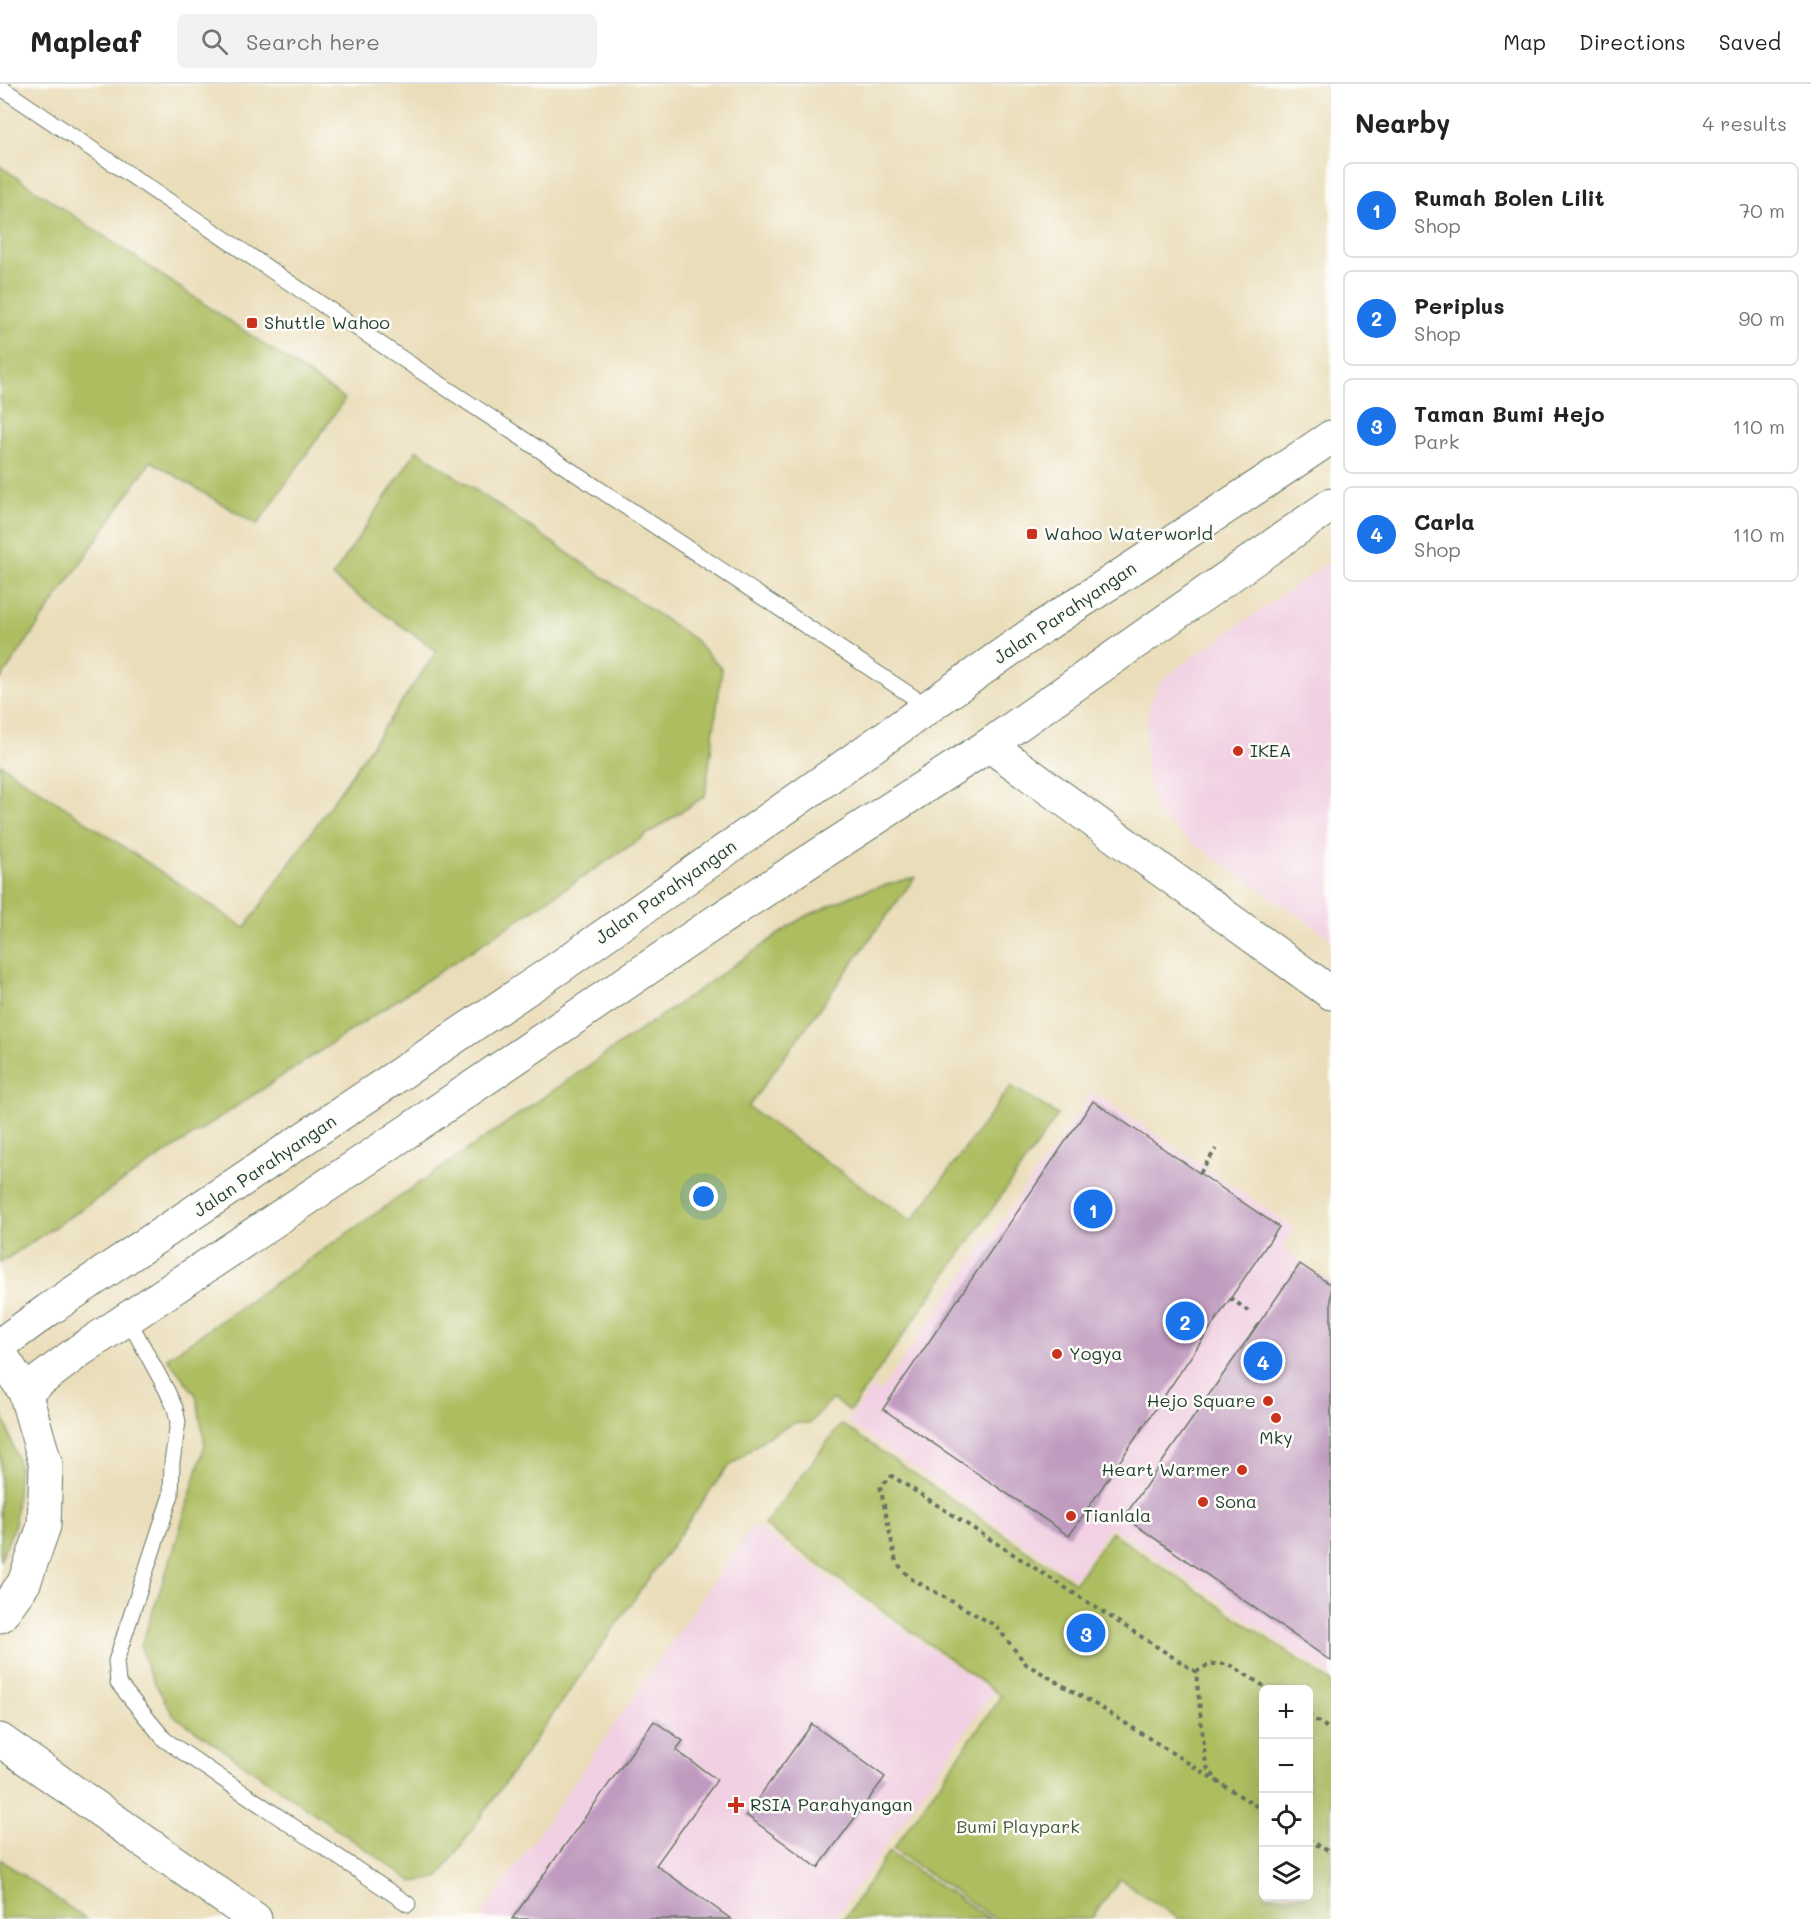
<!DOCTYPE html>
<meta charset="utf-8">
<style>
body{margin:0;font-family:Mali,sans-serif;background:#f2f2f2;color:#222}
.controls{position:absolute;right:18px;bottom:18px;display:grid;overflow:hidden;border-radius:9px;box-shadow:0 6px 24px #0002}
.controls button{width:54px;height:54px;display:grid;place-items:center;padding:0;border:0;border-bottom:2px solid #e0e0e0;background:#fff;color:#222;font:30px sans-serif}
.you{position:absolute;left:704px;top:1113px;width:21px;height:21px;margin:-15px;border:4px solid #fff;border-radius:50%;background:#1a73e8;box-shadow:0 0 0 9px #1a73e833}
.badge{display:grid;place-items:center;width:39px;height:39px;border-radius:50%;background:#1a73e8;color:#fff;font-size:20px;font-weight:700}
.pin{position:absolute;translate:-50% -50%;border:3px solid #fff;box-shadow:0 2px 6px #0006}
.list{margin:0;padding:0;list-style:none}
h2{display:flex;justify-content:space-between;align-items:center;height:78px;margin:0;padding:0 24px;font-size:26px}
h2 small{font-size:20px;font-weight:400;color:#767676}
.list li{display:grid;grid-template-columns:39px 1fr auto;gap:18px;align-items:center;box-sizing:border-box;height:96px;margin:0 12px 12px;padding:0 12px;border:2px solid #e0e0e0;border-radius:9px}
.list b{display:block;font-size:22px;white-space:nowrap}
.list p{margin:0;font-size:20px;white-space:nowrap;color:#767676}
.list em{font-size:20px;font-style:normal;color:#767676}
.icon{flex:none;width:33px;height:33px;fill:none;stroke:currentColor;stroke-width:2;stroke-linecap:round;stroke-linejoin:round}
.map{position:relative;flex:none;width:1331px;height:1835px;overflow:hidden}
header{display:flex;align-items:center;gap:36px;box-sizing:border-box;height:84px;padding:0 30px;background:#fff;border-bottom:2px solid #e0e0e0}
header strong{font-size:28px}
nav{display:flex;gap:33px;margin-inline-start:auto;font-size:21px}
.search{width:420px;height:54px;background:#f2f2f2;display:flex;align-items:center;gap:15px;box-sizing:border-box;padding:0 21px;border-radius:9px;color:#767676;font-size:22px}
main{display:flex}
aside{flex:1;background:#fff}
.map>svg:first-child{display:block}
</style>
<header>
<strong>Mapleaf</strong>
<div class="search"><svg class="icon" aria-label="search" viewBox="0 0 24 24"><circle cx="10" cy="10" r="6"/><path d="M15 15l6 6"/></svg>Search here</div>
<nav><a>Map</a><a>Directions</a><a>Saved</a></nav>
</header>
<main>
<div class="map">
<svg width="1331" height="1835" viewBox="0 0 1331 1835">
<rect width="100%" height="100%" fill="#fdfcf7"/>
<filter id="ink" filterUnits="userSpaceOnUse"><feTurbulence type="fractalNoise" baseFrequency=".0167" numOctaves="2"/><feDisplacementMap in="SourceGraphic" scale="12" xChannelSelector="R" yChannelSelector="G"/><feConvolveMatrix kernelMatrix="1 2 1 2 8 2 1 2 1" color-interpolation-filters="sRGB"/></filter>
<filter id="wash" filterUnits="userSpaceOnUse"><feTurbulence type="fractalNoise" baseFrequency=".008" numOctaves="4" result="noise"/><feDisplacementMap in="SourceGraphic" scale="24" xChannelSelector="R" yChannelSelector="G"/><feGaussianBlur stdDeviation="1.35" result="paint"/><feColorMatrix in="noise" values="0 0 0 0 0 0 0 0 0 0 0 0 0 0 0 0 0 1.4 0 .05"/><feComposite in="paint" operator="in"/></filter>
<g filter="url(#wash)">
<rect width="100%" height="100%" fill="#eaddb9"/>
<g fill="#f1d0e3">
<polygon points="1331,477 1331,854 1185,754 1158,730 1145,688 1146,646 1149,621 1160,598 1184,579"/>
<polygon points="1093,1008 1294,1143 1284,1165 1331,1198 1331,1593 1110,1442 1075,1495 847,1338 872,1303 880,1308"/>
<polygon points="753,1441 993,1608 835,1835 479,1835"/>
</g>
<g fill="#adbd60" stroke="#667d4a" stroke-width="1.5" fill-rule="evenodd">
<polygon points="0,82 345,315 257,441 151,377 0,596"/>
<polygon points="417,366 694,555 722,585 705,712 0,1179 0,680 245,844 437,567 332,493"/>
<polygon points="915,793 748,1023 912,1137 1011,1002 1058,1031 850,1327 832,1315 810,1339 794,1339 767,1353 725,1386 438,1794 413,1798 173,1631 148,1587 141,1562 174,1465 205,1360 196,1311 167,1274 802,834 860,808"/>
<polygon points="0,1322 19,1381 15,1440 0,1477"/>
<path d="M 841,1340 L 1075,1499 L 1111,1448 L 1331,1598 L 1331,1835 L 1179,1835 L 1120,1795 L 1091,1835 L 995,1835 L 893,1765 L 1001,1612 L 764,1441 ZM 1264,1606 L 1308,1606 L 1308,1812 L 1264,1812 Z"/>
<polygon points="889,1768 990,1835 844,1835"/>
<polygon points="0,1775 86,1835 0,1835"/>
</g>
<g id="blocks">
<g fill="#bf9bbf">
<polygon points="1093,1017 1279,1143 1069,1452 883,1325"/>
<polygon points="1300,1180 1331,1201 1331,1577 1124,1433"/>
<polygon points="654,1637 683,1657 676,1666 717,1696 656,1781 731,1835 512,1835"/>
<polygon points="812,1640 885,1693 818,1784 746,1731"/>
</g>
</g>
</g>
<g filter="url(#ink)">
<use href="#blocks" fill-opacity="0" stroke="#667563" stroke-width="1.5"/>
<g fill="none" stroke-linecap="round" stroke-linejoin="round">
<defs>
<g id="service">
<polyline points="0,3 419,286 927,622"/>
<polyline points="128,1235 166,1305 175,1324 178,1338 172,1378 171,1411 116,1577 118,1599 165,1656 408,1820"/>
</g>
<g id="tertiary">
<polyline points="989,661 1331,909"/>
<polyline points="0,1656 255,1835"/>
</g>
<g id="secondary">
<polyline points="0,1261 48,1226 561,882 1039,545 1263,399 1331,353"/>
<polyline points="0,1269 25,1308 46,1381 44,1442 24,1499 0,1532"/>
<polyline points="25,1308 79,1267 386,1062 720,835 989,661 1331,421"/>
</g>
</defs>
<use href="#service" stroke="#667563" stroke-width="17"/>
<use href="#tertiary" stroke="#667563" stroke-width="35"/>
<use href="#secondary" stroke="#667563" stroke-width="35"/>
<g stroke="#667563" stroke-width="4" stroke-dasharray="4.5 4.5" stroke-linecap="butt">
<polyline points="1200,1089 1216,1065"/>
<polyline points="1230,1214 1250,1228"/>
<polyline points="1196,1588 1210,1580 1229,1580 1270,1606"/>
<polyline points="1308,1631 1331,1646"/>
<polyline points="1220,1700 1206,1682 1196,1588 892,1392 880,1402 896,1478 910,1494 996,1542 1026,1580 1103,1625 1264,1727"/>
<polyline points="1308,1755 1331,1769"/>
</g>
<use href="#service" stroke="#fff" stroke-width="15"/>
<use href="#tertiary" stroke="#fff" stroke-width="33"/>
<use href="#secondary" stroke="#fff" stroke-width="33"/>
</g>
</g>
<g fill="#c8321e" stroke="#fdfcf7" stroke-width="2">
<rect x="246" y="233" width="12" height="12" rx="3"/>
<rect x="1026" y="444" width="12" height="12" rx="3"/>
<circle cx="1238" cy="667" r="6"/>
<circle cx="1057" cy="1270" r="6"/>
<circle cx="1268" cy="1317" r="6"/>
<circle cx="1276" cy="1334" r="6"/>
<circle cx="1242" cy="1386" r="6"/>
<circle cx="1203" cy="1418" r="6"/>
<circle cx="1071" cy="1432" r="6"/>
<path d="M733 1712h6v6h6v6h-6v6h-6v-6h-6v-6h6z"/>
</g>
<g text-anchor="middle" stroke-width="5" stroke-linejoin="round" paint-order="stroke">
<g font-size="18" fill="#1f3d34" stroke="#fdfcf7" text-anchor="start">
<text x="264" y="245">Shuttle Wahoo</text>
<text x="1044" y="456">Wahoo Waterworld</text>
<text x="1250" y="673">IKEA</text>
<text x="1069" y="1276">Yogya</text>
<text x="1256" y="1323" text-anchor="end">Hejo Square</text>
<text x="1276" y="1360" text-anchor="middle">Mky</text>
<text x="1230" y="1392" text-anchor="end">Heart Warmer</text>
<text x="1215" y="1424">Sona</text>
<text x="1083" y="1438">Tianlala</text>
<text x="750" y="1727">RSIA Parahyangan</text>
</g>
<g font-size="18" fill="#1f3d34" stroke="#fdfcf7">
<text transform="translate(1065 529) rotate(-34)" y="6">Jalan Parahyangan</text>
<text transform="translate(666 808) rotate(-35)" y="6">Jalan Parahyangan</text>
<text transform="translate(265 1082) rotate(-34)" y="6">Jalan Parahyangan</text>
</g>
<g font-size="18" fill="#425d3f" stroke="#fdfcf7">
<text x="1018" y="1749">Bumi Playpark</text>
</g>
</g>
</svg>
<div class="controls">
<button>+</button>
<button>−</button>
<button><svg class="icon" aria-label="locate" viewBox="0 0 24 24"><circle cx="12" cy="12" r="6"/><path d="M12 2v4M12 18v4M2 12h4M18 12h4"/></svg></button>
<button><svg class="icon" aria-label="layers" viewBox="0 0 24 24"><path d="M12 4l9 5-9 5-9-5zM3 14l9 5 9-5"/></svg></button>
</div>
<div class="you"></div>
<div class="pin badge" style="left:1093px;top:1125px">1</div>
<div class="pin badge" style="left:1185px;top:1237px">2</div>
<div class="pin badge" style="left:1086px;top:1549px">3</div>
<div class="pin badge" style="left:1263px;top:1277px">4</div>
</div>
<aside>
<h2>Nearby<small>4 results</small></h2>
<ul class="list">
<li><span class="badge">1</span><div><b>Rumah Bolen Lilit</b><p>Shop</p></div><em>70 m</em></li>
<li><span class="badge">2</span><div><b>Periplus</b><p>Shop</p></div><em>90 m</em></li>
<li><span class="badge">3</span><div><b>Taman Bumi Hejo</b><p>Park</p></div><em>110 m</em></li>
<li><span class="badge">4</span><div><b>Carla</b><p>Shop</p></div><em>110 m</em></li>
</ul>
</aside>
</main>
